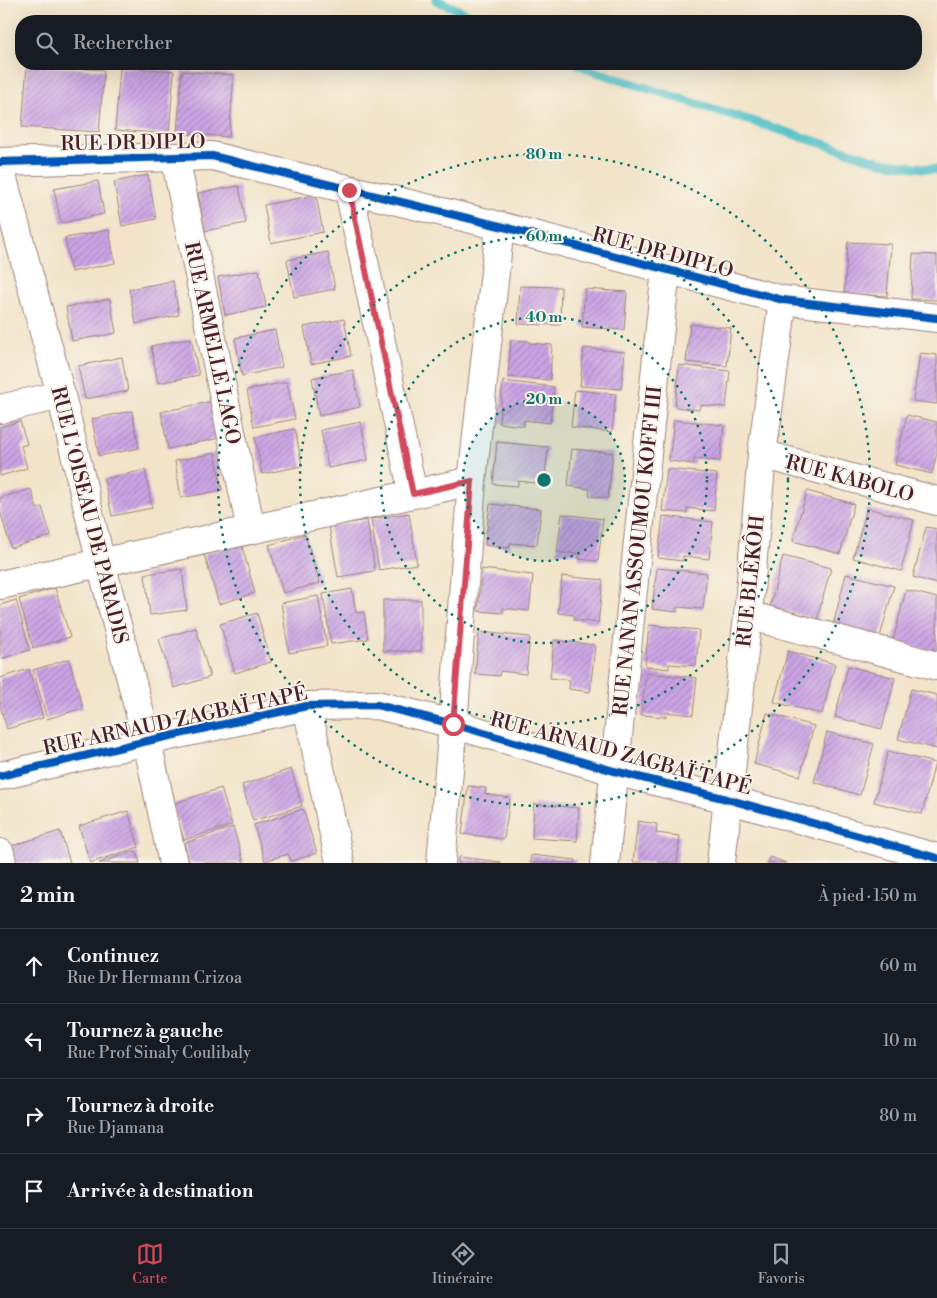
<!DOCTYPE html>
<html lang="fr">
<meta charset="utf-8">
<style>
body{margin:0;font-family:"Libre Bodoni",serif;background:#20242c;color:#f1f3f6}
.stop{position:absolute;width:15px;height:15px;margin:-11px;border:4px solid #d1495b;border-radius:50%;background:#fff}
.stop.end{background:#d1495b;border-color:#fff;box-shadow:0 1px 5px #0008}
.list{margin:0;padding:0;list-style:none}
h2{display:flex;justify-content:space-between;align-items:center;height:65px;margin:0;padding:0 20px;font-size:21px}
h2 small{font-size:16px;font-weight:400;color:#9ea1a6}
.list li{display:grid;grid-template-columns:32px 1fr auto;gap:15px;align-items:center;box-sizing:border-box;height:75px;padding:0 20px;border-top:1px solid #363941}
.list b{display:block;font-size:19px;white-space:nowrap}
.list p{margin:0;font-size:16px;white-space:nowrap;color:#9ea1a6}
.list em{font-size:16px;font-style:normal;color:#9ea1a6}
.icon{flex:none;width:28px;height:28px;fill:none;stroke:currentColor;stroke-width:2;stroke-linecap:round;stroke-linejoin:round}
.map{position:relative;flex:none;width:937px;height:863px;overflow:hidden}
.search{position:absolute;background:#171b24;box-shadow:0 5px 20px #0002;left:15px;right:15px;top:15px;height:55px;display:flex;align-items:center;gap:12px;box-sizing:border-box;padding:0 18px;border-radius:20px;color:#9ea1a6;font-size:19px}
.sheet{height:365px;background:#171b24}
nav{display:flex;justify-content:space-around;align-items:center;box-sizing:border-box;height:70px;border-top:1px solid #363941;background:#171b24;font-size:14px;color:#9ea1a6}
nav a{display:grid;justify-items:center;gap:2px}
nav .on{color:#d1495b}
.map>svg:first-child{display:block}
</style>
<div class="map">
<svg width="937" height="863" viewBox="0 0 937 863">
<defs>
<pattern id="building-hatch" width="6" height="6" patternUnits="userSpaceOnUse" patternTransform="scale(1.25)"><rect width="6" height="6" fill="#cba4e6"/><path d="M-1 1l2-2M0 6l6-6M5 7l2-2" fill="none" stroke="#a785bb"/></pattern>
</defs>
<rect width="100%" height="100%" fill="#f7f3e8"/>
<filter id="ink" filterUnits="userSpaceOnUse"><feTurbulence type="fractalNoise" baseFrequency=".02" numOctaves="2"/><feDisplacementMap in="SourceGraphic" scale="10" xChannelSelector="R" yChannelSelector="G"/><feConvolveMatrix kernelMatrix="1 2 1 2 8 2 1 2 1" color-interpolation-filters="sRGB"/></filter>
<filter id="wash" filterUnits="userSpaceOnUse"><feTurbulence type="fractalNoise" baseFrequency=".0096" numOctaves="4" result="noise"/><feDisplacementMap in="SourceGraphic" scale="20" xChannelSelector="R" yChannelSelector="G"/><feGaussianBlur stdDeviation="1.12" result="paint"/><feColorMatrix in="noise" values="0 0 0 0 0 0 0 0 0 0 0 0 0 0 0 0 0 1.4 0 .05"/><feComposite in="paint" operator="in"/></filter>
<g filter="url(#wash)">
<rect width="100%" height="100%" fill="#f2e4c9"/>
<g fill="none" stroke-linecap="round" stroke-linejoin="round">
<g stroke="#52c0c7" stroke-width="9">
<polyline points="436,0 483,21"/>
<polyline points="577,64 590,70 881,162 937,170"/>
</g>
</g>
<g id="blocks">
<g fill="url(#building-hatch)">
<polygon points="27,65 104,70 99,132 22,127"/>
<polygon points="120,67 174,71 169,134 115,130"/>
<polygon points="182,71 234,75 229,137 177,133"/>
<polygon points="148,175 156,219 122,226 114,182"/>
<polygon points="98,181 104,214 61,223 54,189"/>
<polygon points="239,186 246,223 205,231 198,193"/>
<polygon points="316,195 323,232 271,243 264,205"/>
<polygon points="109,230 115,263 71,272 65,238"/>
<polygon points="848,242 891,244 887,296 844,294"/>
<polygon points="328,252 335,289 294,297 287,260"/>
<polygon points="913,254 937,255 937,300 911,299"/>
<polygon points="259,270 266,307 225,315 218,277"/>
<polygon points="173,281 179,315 136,324 129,289"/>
<polygon points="520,286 561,287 560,325 518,324"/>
<polygon points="585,289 627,292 624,330 582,327"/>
<polygon points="110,299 116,333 72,341 66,307"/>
<polygon points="344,319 351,356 311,364 304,327"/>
<polygon points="690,324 731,328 727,366 686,362"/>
<polygon points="275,330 282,367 242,376 235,338"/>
<polygon points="191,338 199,375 158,383 151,346"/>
<polygon points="511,340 529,341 529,343 552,345 550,380 508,377"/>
<polygon points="584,348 625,352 621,389 580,386"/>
<polygon points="920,353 937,355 937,404 913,401"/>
<polygon points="122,357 128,391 85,399 78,366"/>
<polygon points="679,365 730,371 726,407 700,405 699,410 675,407"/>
<polygon points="353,370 360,407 319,416 312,378"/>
<polygon points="503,381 554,387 550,423 524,420 524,426 499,423"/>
<polygon points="287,382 295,419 254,427 247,390"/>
<polygon points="575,390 616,394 612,432 571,427"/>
<polygon points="213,401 220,438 168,449 161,412"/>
<polygon points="132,411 139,448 99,456 92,419"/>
<polygon points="907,415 937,422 937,453 932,474 895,465"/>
<polygon points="674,420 724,425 720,461 694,459 694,464 669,461"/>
<polygon points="20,421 27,444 21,446 27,468 0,476 0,427"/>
<polygon points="361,422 368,460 328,468 321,430"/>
<polygon points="295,429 302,466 262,474 255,437"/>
<polygon points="497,442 548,447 544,484 518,481 518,486 493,484"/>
<polygon points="572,449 613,453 608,498 589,496 590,489 568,486"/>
<polygon points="215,453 222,490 181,498 175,461"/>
<polygon points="667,469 717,474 714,511 687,508 687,513 662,511"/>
<polygon points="145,470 152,508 112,516 104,479"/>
<polygon points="31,489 37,509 42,507 51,536 11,548 0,511 0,498"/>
<polygon points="807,491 854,504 840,554 793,541"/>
<polygon points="490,504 541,509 537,545 510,543 510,548 485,545"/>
<polygon points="867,508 914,520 901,571 853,558"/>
<polygon points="409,513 417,564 379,570 371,519"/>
<polygon points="562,514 603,519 598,561 579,559 579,554 557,552"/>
<polygon points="663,516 713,522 709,559 683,556 683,561 658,558"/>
<polygon points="367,520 375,571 338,577 329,526"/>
<polygon points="926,527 937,529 937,584 913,577"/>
<polygon points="305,534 320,583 283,593 269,545"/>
<polygon points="241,543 255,593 219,604 204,554"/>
<polygon points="783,556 831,568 817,619 770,607"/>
<polygon points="657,568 707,573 703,609 677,607 677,612 652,609"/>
<polygon points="182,569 187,610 150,615 145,574"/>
<polygon points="482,569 533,575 529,611 503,608 503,613 478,611"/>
<polygon points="846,574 894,586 880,637 833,625"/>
<polygon points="562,576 603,580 598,623 574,620 574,615 558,613"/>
<polygon points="55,588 70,637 33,648 19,599"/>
<polygon points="352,589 356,613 364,612 368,639 331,644 323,594"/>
<polygon points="906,590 937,598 937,652 893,641"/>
<polygon points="318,596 327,646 289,653 281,603"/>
<polygon points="16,600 30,650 0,659 0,605"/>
<rect x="383" y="600" width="38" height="51"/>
<polygon points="257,613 271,662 235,673 220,624"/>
<polygon points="649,625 699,630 696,666 669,664 669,669 645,666"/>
<polygon points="196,628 210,677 174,688 159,639"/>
<polygon points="479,632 530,637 526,674 500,671 499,676 475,674"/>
<polygon points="554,640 595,645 590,692 569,689 570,680 550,678"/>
<polygon points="788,651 835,664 822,714 774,702"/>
<polygon points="69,659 83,708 47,719 33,670"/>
<polygon points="848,666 895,678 882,729 835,717"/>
<polygon points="29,669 43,718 7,729 0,706 0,678"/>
<polygon points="646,673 697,678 693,715 666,712 666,717 641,715"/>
<polygon points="911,689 937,695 937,749 898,739"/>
<polygon points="767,713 814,726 800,776 754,764"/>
<polygon points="827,732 874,744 860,795 814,782"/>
<polygon points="888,751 935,763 922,814 874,802"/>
<polygon points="291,769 302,806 253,821 242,785"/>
<polygon points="468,786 486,788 485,794 510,798 504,839 462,834"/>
<polygon points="221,788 232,825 184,840 172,804"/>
<polygon points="534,804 579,808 577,841 532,838"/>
<polygon points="303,809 317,853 291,861 288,854 265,861 254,825"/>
<polygon points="128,811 139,847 90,863 79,826"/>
<polygon points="638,821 657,824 656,833 680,836 677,863 633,862"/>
<polygon points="233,827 244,863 190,863 184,843"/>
<polygon points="60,831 70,863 16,863 11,846"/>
<polygon points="136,851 140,863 99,863"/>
<polygon points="531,855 576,860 575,863 530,863"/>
<polygon points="459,857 501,862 501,863 458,863"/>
<polygon points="770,857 786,863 767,863"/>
</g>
</g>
</g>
<g filter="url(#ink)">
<use href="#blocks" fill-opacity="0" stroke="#9e827a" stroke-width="1"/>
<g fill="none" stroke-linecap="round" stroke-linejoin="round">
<defs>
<g id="minor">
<polyline points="175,157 251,530"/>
<polyline points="0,162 212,156 500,226 783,300 937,318"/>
<polyline points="0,168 61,395 101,563 147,741 173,863"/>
<polyline points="349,190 413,494"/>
<polyline points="0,409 61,395"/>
<polyline points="762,454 937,501"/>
<polyline points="0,585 472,481"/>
<polyline points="748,615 937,666"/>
<polyline points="307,706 340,863"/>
<polyline points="0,776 147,741 307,706 377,705 453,724 614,771 727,799 937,858"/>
<polyline points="0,853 2,863"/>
<polyline points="441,863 453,724 472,481 500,226"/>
<polyline points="605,863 666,269"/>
<polyline points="721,863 748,615 762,454 783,300"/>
</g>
</defs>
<use href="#minor" stroke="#9e827a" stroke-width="30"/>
<use href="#minor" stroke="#fff" stroke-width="28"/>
<defs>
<g id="cycleway">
<polyline points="0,162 212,156 500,226 783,300 937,318"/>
<polyline points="0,776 147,741 307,706 377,705 453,724 614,771 727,799 937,858"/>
</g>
</defs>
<use href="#cycleway" stroke="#f7f3e8" stroke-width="11"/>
<use href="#cycleway" stroke="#0057b8" stroke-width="8"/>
</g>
</g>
<g fill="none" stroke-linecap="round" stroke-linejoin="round" filter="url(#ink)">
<polyline stroke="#d1495b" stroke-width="6" points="349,190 413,494 472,481 453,724"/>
</g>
<circle cx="544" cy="480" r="81" fill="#0f766e" fill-opacity=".12"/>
<g fill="none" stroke="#0f766e" stroke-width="2.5" stroke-dasharray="2.5 5">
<circle cx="544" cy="480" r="81"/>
<circle cx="544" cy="480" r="163"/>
<circle cx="544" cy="480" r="244"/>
<circle cx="544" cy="480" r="326"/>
</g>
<g text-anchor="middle" stroke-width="4" stroke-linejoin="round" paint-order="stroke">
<g font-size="20" fill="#4a1f2b" stroke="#f7f3e8">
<text transform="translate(133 142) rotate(-1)" y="7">RUE DR DIPLO</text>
<text transform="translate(663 252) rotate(15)" y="7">RUE DR DIPLO</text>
<text transform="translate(213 343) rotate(78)" y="7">RUE ARMELLE LAGO</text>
<text transform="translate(850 478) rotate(15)" y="7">RUE KABOLO</text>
<text transform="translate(90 515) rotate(76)" y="7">RUE L'OISEAU DE PARADIS</text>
<text transform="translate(637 551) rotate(-84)" y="7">RUE NANAN ASSOUMOU KOFFI III</text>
<text transform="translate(750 581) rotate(-84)" y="7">RUE BLÊKÔH</text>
<text transform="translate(175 720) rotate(-12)" y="7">RUE ARNAUD ZAGBAÏ TAPÉ</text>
<text transform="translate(621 753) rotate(15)" y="7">RUE ARNAUD ZAGBAÏ TAPÉ</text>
</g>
</g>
<circle cx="544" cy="480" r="8" fill="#0f766e" stroke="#f7f3e8" stroke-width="2.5"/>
<g font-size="15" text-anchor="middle" font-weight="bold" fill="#0f766e" stroke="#f7f3e8" stroke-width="4" stroke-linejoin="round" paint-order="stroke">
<text x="544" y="159">80 m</text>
<text x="544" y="241">60 m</text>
<text x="544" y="322">40 m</text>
<text x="544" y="404">20 m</text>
</g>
</svg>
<div class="stop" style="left:453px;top:724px"></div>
<div class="stop end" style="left:349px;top:190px"></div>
<div class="search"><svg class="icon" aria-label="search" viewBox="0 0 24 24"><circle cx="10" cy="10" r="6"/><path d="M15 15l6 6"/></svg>Rechercher</div>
</div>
<section class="sheet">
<h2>2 min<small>À pied · 150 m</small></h2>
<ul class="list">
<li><svg class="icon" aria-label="ahead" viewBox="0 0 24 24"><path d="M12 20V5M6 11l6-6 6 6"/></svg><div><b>Continuez</b><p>Rue Dr Hermann Crizoa</p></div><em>60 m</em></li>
<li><svg class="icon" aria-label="left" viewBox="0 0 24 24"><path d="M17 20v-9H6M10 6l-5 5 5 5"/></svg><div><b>Tournez à gauche</b><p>Rue Prof Sinaly Coulibaly</p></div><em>10 m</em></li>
<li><svg class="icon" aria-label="right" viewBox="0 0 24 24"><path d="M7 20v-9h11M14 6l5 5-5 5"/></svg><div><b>Tournez à droite</b><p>Rue Djamana</p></div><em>80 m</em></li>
<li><svg class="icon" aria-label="arrive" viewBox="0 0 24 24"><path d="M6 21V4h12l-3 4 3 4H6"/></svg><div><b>Arrivée à destination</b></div></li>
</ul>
</section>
<nav>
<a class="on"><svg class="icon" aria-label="map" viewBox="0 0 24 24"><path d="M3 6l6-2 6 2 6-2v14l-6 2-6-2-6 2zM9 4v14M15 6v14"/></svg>Carte</a>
<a><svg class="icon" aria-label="directions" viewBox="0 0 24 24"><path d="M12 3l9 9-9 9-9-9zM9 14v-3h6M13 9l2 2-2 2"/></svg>Itinéraire</a>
<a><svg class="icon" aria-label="saved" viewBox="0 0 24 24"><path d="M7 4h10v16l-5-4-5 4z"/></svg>Favoris</a>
</nav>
